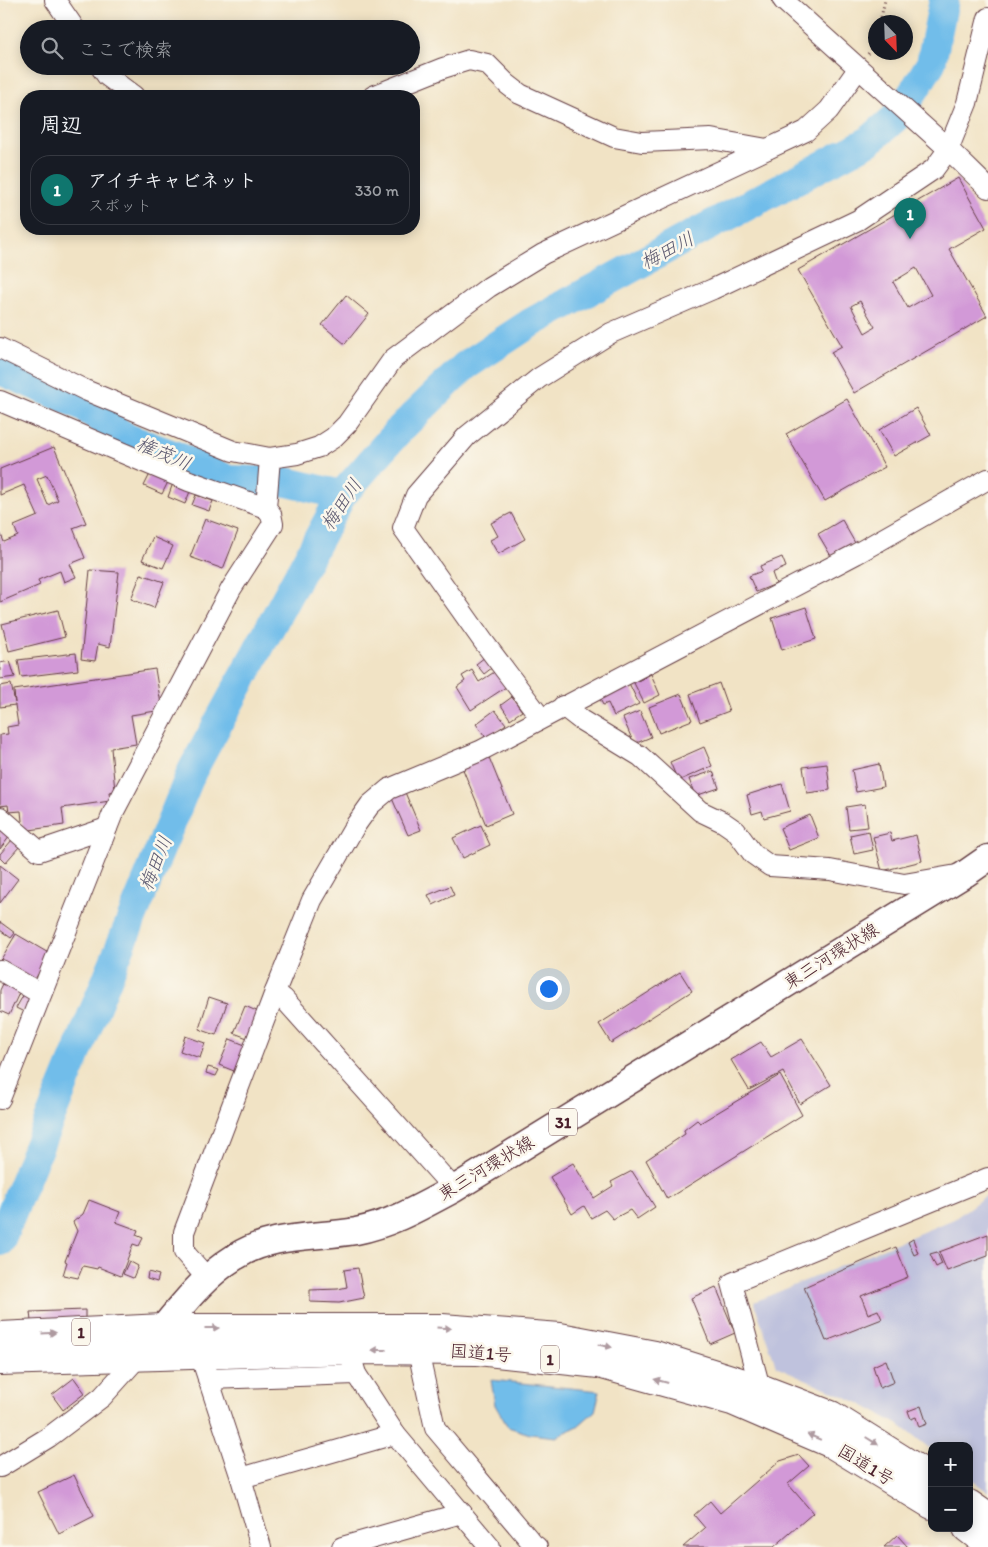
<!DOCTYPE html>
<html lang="ja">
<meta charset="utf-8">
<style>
body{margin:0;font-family:Itim,"Klee One",sans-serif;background:#242831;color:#f1f3f6}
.controls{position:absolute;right:15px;bottom:15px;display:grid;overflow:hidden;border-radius:10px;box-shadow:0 2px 12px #0003}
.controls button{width:45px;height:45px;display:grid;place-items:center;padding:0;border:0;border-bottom:1px solid #363941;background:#171b24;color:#f1f3f6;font:25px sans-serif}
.compass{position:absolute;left:868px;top:15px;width:45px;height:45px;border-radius:50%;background:#171b24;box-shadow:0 2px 12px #0003;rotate:157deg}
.you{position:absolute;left:548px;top:988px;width:18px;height:18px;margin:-12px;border:4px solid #fff;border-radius:50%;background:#1a73e8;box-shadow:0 0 0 8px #1a73e833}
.badge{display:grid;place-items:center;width:32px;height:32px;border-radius:50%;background:#0f766e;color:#fff;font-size:16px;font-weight:700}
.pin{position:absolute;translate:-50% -41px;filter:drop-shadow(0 1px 2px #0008)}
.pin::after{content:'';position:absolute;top:26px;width:18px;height:15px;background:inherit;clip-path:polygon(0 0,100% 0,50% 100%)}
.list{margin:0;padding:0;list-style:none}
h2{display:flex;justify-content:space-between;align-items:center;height:65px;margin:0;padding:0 20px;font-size:21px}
h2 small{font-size:16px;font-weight:400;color:#9ea1a6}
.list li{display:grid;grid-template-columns:32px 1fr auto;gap:15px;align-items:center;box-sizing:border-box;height:70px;margin:0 10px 10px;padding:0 10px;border:1px solid #363941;border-radius:20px}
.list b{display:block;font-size:19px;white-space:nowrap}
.list p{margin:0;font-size:16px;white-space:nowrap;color:#9ea1a6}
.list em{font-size:16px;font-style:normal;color:#9ea1a6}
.icon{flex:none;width:28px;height:28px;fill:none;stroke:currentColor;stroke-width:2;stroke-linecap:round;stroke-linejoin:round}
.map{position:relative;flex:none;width:988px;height:1547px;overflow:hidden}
.search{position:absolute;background:#171b24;box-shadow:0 2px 12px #0003;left:20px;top:20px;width:400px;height:55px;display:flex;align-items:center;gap:12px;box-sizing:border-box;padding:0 18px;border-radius:28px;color:#9ea1a6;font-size:19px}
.panel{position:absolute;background:#171b24;box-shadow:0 2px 12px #0003;left:20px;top:90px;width:400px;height:145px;border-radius:20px}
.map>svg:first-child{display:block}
</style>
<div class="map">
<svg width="988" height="1547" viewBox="0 0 988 1547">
<rect width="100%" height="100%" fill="#fbf7ec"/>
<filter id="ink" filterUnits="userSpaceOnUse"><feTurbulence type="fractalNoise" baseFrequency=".02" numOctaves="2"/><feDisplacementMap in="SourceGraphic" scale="10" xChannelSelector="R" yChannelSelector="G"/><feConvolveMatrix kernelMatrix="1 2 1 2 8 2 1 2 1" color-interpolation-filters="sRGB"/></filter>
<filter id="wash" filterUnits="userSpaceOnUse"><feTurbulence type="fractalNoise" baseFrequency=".0096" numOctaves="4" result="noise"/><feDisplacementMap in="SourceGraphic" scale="20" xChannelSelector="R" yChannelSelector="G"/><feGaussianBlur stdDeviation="1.12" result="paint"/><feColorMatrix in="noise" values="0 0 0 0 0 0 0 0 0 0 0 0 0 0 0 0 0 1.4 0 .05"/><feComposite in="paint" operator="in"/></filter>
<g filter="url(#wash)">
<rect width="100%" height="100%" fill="#f1e3c5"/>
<polygon fill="#bfc2dd" points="988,1194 988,1492 969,1478 969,1446 932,1446 932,1450 901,1426 857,1402 776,1366 754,1302 954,1219"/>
<polygon fill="#71bdea" stroke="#5e6e8a" points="491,1380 600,1391 595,1411 578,1426 556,1437 530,1434 508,1427 495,1405"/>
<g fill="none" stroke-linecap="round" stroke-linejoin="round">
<g stroke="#71bdea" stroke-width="30">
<polyline points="0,370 81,405 127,438 171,454 229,480 287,482 342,495"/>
<polyline points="0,1241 192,771 342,495 399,430 465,366 529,324 677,243 869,141 895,118 912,94 931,63 944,0"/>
</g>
</g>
<g id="blocks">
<g fill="#d299d7" fill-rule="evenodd">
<path d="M 958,178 L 986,228 L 949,249 L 987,316 L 854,393 L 831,352 L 842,346 L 798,270 ZM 916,268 L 931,295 L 908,308 L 893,282 ZM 860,301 L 875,327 L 865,333 L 851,306 Z"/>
<polygon points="346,295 369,314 345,344 322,325"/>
<polygon points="847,399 885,467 825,501 786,434"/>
<polygon points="916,408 931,435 894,456 879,430"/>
<path d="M 54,447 L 86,523 L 73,528 L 85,558 L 70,564 L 76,577 L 64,582 L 60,571 L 38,580 L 40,585 L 0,602 L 0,532 L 4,542 L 18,536 L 14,526 L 38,516 L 24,485 L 0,495 L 0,469 ZM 47,475 L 58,500 L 48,505 L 37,479 Z"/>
<polygon points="150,474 168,482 162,494 144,486"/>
<polygon points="173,483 191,489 185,504 168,497"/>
<polygon points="196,495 213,501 209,511 192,505"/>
<polygon points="511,513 525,539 498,554 490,540 498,536 491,523"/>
<polygon points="205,519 238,531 223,569 190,557"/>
<polygon points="842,520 855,543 831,556 818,534"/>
<polygon points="153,537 173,546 163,568 142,560"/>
<polygon points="782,557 786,567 772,573 776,584 756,592 749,576 762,571 760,566"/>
<polygon points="90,570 119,572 110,647 98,644 95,661 81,659"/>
<polygon points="141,574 164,582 154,608 131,599"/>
<polygon points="806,607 816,639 782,650 772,618"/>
<polygon points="58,610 65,637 9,651 2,624"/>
<polygon points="76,653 78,670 21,677 18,660"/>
<polygon points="485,657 493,667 484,674 476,664"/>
<polygon points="10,661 15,677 0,679 0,663"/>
<polygon points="155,669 162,710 131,715 136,744 111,748 115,791 109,792 110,801 62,808 64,825 23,831 21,811 9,812 8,805 0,806 0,735 8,734 7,727 18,725 15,705 0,707 0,686 11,684 15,703 14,690"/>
<polygon points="472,670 479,682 496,671 506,687 471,710 457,687 465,681 462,676"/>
<polygon points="651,674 660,695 644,703 634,683"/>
<polygon points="627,679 639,704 614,716 608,703 603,705 597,693"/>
<polygon points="719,683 729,711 700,722 690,694"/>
<polygon points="681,694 692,720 659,733 649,707"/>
<polygon points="512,697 522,711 510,719 501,705"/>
<polygon points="495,710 506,724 487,739 476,724"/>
<polygon points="640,711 651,737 634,744 623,718"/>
<polygon points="704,747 712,766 678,781 670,762"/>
<polygon points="488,755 512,814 486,825 462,767"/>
<polygon points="827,764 830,790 807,793 803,767"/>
<polygon points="879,764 883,787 856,792 852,770"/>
<polygon points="713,771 719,788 695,796 689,779"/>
<polygon points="782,784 790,811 764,818 762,811 752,814 747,795"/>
<polygon points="404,790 421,830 408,835 391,796"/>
<polygon points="865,804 868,827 849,829 846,807"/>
<polygon points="810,815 819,838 789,850 780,828"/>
<polygon points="481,825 490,845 463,858 453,838"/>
<polygon points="0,828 10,836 0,849"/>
<polygon points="869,831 873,850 854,854 850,835"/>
<polygon points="890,833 892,841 916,835 922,861 882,871 873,837"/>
<polygon points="12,840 19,847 5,863 0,858 0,854"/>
<polygon points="0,865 18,879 0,903"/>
<polygon points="450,886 454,895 433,905 428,895"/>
<polygon points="0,922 15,933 11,938 0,930"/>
<polygon points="16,934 50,954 34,981 0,961"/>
<polygon points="680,972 692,991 611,1043 599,1024"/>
<polygon points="3,984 20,991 9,1015 0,1011 0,990"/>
<polygon points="24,994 36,1000 28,1014 16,1008"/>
<polygon points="209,997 227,1003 216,1035 199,1029"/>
<polygon points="245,1006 261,1013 250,1039 234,1033"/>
<polygon points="185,1036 205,1043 200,1058 180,1051"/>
<polygon points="230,1039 250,1047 239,1073 219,1065"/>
<polygon points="802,1039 831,1085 800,1104 783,1072 749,1090 731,1060 761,1042 771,1057"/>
<polygon points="208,1067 219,1070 216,1076 206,1073"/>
<polygon points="780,1075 802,1115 667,1199 646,1160 685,1134 684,1130 697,1120 700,1123"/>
<polygon points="573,1163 594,1198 613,1186 611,1182 632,1171 655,1207 637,1219 630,1210 613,1219 605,1210 591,1218 584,1206 572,1214 550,1177"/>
<polygon points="89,1200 120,1212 116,1222 138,1230 136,1235 143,1238 139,1246 133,1244 121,1276 98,1267 97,1269 83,1266 78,1278 63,1275 67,1262 65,1261 77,1231 73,1222 83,1214"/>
<polygon points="988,1234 988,1256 947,1271 939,1252"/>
<polygon points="913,1239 918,1253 914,1255 908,1242"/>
<polygon points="896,1247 908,1277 861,1296 868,1314 878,1310 882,1319 826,1341 804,1287"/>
<polygon points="937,1252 942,1264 936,1267 930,1254"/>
<polygon points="129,1261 138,1266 133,1278 123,1274"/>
<polygon points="358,1268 364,1298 339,1303 310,1302 310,1290 338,1289 347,1287 344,1270"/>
<polygon points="148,1272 159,1275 157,1282 147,1279"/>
<polygon points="716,1287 735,1333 710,1344 691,1298"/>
<polygon points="85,1310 85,1319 31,1321 30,1312"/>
<polygon points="886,1360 894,1382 880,1388 873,1366"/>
<polygon points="74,1378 85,1393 63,1410 52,1395"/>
<polygon points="921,1406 927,1424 919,1427 916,1417 911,1419 908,1411"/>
<polygon points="799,1455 809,1466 788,1484 813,1513 774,1547 683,1547 705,1528 694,1515 710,1501 720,1513 780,1461"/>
<polygon points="74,1475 94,1516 59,1534 38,1492"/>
<polygon points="897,1535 908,1547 884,1547"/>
</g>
</g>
</g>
<g filter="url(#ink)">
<use href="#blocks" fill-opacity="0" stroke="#633c42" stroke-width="1"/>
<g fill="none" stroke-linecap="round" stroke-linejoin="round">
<defs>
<g id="minor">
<polyline points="55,0 75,29"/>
<polyline points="783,0 943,144 988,188"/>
<polyline points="100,66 107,76 134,96"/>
<polyline points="373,96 443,68 469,60 487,64 507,84 520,94 614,137 642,142 711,139 767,149"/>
<polyline points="0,348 85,390 233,451 270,458"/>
<polyline points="0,401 189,481 266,508"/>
<polyline points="563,706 581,720 640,756 700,811 723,822 736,831 753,854 770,866 830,870 904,884 957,875"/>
<polyline points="541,718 483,641 403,528 416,495 467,436 539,378 611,333 713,289 858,220 934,169 948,150 967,103 988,18"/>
<polyline points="0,817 39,851 107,828"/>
<polyline points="0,970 41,994"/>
<polyline points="275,992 284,999 454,1189"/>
<polyline points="0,1099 113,813 231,589 273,524 271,514 266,508 270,458 297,454 319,447 333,438 347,424 393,359 489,287 543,254 806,131 829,110 858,69"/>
<polyline points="207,1278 184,1252 184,1232 275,992 312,900 355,826 370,805 389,789 480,751 856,554 988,479"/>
<polyline points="349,1350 356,1374 395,1434 490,1547"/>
<polyline points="418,1351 435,1428 533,1544 537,1547"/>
<polyline points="200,1354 241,1478 261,1547"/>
<polyline points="208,1379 356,1374"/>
<polyline points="760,1397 760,1388 732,1283 988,1178"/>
<polyline points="0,1467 49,1437 102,1397 138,1357"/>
<polyline points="241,1478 395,1434"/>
<polyline points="342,1547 462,1513"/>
</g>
<path id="major" d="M 152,1341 C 178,1311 201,1278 235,1257 C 272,1233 315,1238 356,1231 C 392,1224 422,1206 454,1189 L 965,874 L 988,858"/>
<g id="highway">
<polyline points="0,1336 163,1328 442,1328 560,1337 655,1355 760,1388 831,1415 932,1478"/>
<polyline points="0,1361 349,1350 478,1351 599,1364 732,1401 832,1444 932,1505"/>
<polyline points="969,1504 988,1517"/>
<polyline points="967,1528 988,1544"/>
</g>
</defs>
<use href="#minor" stroke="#633c42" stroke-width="22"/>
<use href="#major" stroke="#633c42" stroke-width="29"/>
<use href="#highway" stroke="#633c42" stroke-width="30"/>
<g stroke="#633c42" stroke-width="3" stroke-dasharray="1 4" stroke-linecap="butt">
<polyline points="880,22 885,0"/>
<polyline points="868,54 874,46 876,39"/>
</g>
<use href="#minor" stroke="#fff" stroke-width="20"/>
<use href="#major" stroke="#fff" stroke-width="26"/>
<use href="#highway" stroke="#fff" stroke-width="28"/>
</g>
<defs><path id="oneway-solid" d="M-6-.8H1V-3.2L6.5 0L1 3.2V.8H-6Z" transform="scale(1.25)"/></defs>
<g fill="#ae9aa0">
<use href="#oneway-solid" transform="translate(212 1328)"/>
<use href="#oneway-solid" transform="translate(444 1328) rotate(3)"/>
<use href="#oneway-solid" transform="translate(49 1333) rotate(-3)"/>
<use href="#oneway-solid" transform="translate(605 1346) rotate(11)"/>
<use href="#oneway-solid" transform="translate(379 1350) rotate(-180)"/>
<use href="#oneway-solid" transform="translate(661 1381) rotate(-165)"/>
<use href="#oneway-solid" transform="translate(814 1437) rotate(-157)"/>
<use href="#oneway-solid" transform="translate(872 1441) rotate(32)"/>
</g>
</g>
<g text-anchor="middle" stroke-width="5" stroke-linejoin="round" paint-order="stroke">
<g fill="#fbf7ec" stroke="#7f6065" stroke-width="1">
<rect x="549" y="1108.5" width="28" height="27" rx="4"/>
<rect x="72" y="1318.5" width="18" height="27" rx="4"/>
<rect x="541" y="1345.5" width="18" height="27" rx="4"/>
</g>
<g font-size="16" font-weight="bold" fill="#4a1f2b">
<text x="563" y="1128">31</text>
<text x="81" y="1338">1</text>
<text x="550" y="1365">1</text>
</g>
<g font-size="18" fill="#4a1f2b" stroke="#fbf7ec">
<text transform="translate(831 956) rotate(-32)" y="6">東三河環状線</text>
<text transform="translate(486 1168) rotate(-31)" y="6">東三河環状線</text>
<text transform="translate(481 1353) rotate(4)" y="6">国道1号</text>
<text transform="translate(866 1465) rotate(31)" y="6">国道1号</text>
</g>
<g font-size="19" font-style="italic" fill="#58566e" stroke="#fbf7ec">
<text transform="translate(667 250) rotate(-28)" y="7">梅田川</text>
<text transform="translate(164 453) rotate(23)" y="7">権茂川</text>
<text transform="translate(341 504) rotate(-56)" y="7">梅田川</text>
<text transform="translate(155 863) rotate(-68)" y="7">梅田川</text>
</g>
</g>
</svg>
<div class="controls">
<button>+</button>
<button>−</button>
</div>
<svg class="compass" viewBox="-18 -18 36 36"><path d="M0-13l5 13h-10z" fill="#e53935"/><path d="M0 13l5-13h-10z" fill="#9ea1a6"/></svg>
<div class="you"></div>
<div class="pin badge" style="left:910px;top:239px">1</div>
<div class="search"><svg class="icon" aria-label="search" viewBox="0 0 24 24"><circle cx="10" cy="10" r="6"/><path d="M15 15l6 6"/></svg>ここで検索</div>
<section class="panel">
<h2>周辺<small></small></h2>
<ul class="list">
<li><span class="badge">1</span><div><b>アイチキャビネット</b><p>スポット</p></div><em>330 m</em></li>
</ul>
</section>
</div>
